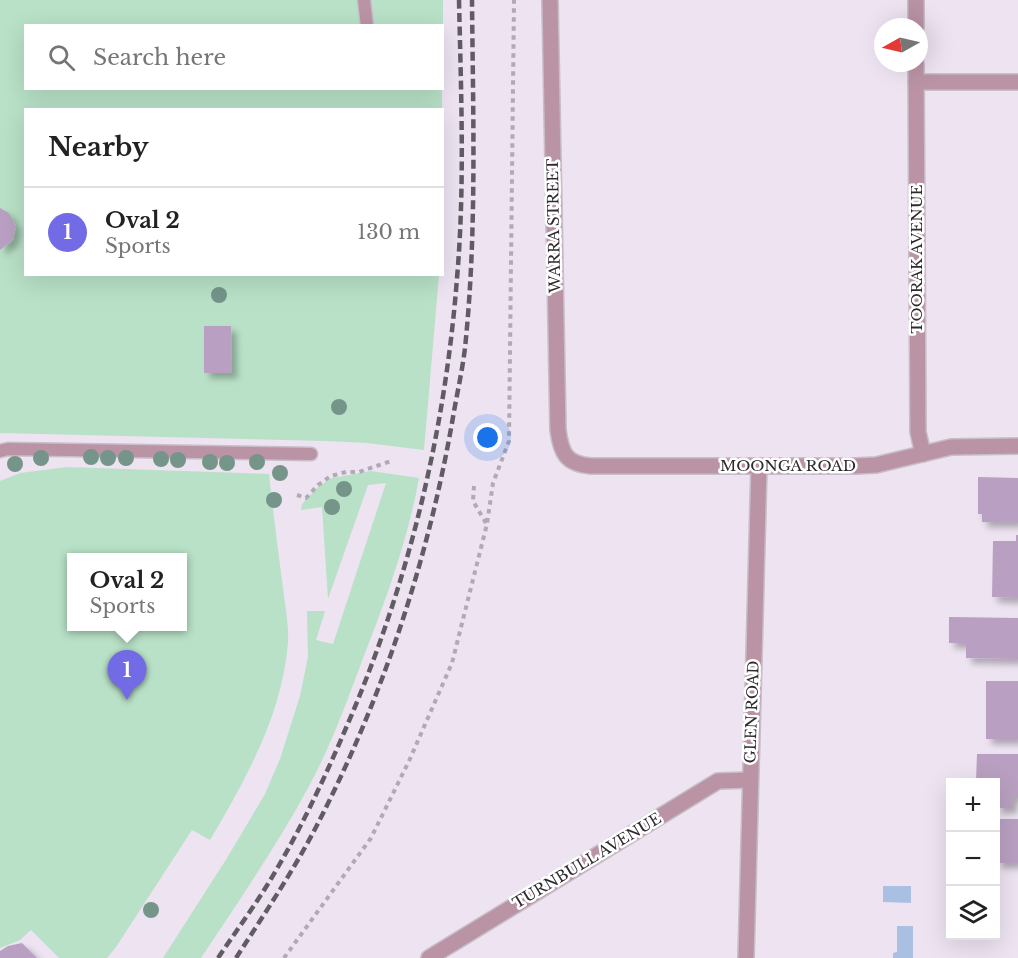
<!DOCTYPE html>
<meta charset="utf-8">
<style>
body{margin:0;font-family:"Libre Baskerville",serif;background:#f6f6f6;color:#222}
.controls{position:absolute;right:18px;bottom:18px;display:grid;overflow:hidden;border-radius:0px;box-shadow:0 6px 24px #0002}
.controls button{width:54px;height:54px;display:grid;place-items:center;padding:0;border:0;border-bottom:2px solid #e0e0e0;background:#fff;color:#222;font:30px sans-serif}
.compass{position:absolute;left:874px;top:18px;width:54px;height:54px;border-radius:50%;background:#fff;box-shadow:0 6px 24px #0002;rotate:262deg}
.you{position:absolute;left:488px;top:438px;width:21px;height:21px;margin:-15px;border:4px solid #fff;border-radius:50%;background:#1a73e8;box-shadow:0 0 0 9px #1a73e833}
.badge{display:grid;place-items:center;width:39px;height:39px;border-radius:50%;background:#736be6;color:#fff;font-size:20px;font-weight:700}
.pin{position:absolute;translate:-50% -50px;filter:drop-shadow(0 2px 3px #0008)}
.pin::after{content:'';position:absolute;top:32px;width:21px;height:18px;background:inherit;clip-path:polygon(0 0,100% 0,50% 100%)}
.popup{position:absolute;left:67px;top:553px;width:120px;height:78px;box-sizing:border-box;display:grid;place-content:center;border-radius:0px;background:#fff;filter:drop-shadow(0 2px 4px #0005);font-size:20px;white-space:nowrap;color:#767676}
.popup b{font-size:22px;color:#222}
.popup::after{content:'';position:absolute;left:50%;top:100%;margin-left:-12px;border:12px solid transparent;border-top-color:#fff}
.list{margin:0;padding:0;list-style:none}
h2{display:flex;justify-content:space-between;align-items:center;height:78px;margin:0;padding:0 24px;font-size:26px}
h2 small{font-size:20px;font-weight:400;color:#767676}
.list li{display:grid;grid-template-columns:39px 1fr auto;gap:18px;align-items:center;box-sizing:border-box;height:90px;padding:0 24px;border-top:2px solid #e0e0e0}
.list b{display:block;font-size:22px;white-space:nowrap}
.list p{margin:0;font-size:20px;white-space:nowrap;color:#767676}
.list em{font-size:20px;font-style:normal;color:#767676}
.icon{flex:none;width:33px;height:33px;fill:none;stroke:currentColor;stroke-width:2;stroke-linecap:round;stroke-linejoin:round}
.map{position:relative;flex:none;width:1018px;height:958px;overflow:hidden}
.search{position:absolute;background:#fff;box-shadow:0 6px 24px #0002;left:24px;top:24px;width:420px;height:66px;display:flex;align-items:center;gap:15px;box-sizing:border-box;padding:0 21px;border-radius:0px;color:#767676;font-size:22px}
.panel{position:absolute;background:#fff;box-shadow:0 6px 24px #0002;left:24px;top:108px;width:420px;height:168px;border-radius:0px}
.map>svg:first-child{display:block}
</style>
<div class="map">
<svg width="1018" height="958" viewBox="0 0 1018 958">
<defs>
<filter id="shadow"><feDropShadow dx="5.5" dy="5.5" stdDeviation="3" flood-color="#0004"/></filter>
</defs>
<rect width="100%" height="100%" fill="#ede3f1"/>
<g fill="#b8e1c7" fill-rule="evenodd">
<polygon points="0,0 443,0 443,56 442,26 26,26 26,88 442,89 442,109 26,110 26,274 439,275 424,450 367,443 325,441 0,433"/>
<path d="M 67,467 L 269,474 C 273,512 278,550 283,588 C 285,605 289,625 288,643 C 282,715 246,779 210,840 L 192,830 L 116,947 L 107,958 L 59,958 L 31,930 L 20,940 L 0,948 L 0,481 L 20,473 ZM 72,558 L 182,558 L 182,626 L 72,626 Z"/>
<path d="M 371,471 L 419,478 C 408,540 385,602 362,661 C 346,704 330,748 308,788 C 276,847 238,902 201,958 L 163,958 L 227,858 L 265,794 L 280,759 L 300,696 L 308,657 L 307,611 L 325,611 L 316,640 L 333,644 L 386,483 L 368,485 L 328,599 L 322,507 L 301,510 L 302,504 L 319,486 L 332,478 Z"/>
</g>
<g fill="#a9c0e3">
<polygon points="883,886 911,886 911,903 883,902"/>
<polygon points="897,926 913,926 913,958 893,958 893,953 897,952"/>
</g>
<g fill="#b9a0c2" filter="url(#shadow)">
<polygon points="0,208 9,213 16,226 13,240 0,250"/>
<polygon points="204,326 231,326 232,373 204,373"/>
<polygon points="978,477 1018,478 1018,522 982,522 982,514 978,514"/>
<polygon points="1016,535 1018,535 1018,598 992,597 993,541 1016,541"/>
<polygon points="949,617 1018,618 1018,659 966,658 966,643 949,643"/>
<rect x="986" y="681" width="32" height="58"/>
<polygon points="977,754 1018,754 1018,796 1012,796 1012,808 996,808 996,782 976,782"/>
<rect x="996" y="819" width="22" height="44"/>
<polygon points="22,943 37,958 0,958 0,951 8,946"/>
</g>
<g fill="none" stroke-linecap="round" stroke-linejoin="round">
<defs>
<g id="service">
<polyline points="364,0 367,26"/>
<polyline points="0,451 8,449 311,454"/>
</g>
<g id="minor">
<path d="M 550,0 L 558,430 C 561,453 566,464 591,466 L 856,466 L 876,465 L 951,447 L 1018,446"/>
<polyline points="916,27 916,0"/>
<polyline points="916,63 918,432 923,454"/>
<polyline points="916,82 1018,82"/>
<polyline points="429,958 718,781 750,780"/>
<polyline points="746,958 759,466"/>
</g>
</defs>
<use href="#service" stroke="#c7beca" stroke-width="15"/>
<use href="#minor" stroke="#c7beca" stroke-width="18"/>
<g stroke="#b1a9b4" stroke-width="4" stroke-dasharray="4.5 4.5" stroke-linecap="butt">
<polyline points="474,486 473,501 486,523"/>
<polyline points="297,495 306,498 318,485 331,476 346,472 359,472 391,461"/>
<polyline points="284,958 371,838 409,761 452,663 487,524 493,483 509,441 514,0"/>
</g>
<use href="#service" stroke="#ba94a5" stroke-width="12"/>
<use href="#minor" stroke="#ba94a5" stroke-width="15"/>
<g stroke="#615c64" stroke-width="4.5" stroke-dasharray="9 4.5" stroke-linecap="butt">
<path d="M 218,958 C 234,934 251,911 266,887 C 297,837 323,782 346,728 C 408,585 445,434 457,278 C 465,186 461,92 459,0"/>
<path d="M 236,958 C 263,916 292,873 315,829 C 381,702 427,564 452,423 C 456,398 462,373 465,348 C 477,233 473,116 472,0"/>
</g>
</g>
<g fill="#75958a">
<circle cx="219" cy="295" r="8"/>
<circle cx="339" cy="407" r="8"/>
<circle cx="91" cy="457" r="8"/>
<circle cx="41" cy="458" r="8"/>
<circle cx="108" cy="458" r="8"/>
<circle cx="126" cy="458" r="8"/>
<circle cx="161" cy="459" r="8"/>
<circle cx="178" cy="460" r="8"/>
<circle cx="210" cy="462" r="8"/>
<circle cx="257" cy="462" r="8"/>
<circle cx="227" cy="463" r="8"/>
<circle cx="15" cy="464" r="8"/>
<circle cx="280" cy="473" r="8"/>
<circle cx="344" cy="489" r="8"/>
<circle cx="274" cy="500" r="8"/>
<circle cx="332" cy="507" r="8"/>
<circle cx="151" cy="910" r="8"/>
</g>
<g text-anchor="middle" stroke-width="5" stroke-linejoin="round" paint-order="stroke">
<g font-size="15" fill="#2e2b30" stroke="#fff">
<text transform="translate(554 226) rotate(-91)" y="5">WARRA STREET</text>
<text transform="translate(917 259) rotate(-90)" y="5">TOORAK AVENUE</text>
<text x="788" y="471">MOONGA ROAD</text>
<text transform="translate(752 712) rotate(-88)" y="5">GLEN ROAD</text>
<text transform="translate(587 861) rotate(-31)" y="5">TURNBULL AVENUE</text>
</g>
</g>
</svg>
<div class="controls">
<button>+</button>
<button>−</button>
<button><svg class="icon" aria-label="layers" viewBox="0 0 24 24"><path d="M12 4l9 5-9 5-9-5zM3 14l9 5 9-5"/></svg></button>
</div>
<svg class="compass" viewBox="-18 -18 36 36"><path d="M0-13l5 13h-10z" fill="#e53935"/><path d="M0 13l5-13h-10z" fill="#767676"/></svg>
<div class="you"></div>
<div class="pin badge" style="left:127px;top:700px">1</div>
<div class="popup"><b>Oval 2</b>Sports</div>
<div class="search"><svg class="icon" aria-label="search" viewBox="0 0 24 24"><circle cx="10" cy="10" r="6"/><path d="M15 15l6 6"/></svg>Search here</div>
<section class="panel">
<h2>Nearby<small></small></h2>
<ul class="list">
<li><span class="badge">1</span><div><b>Oval 2</b><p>Sports</p></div><em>130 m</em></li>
</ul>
</section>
</div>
